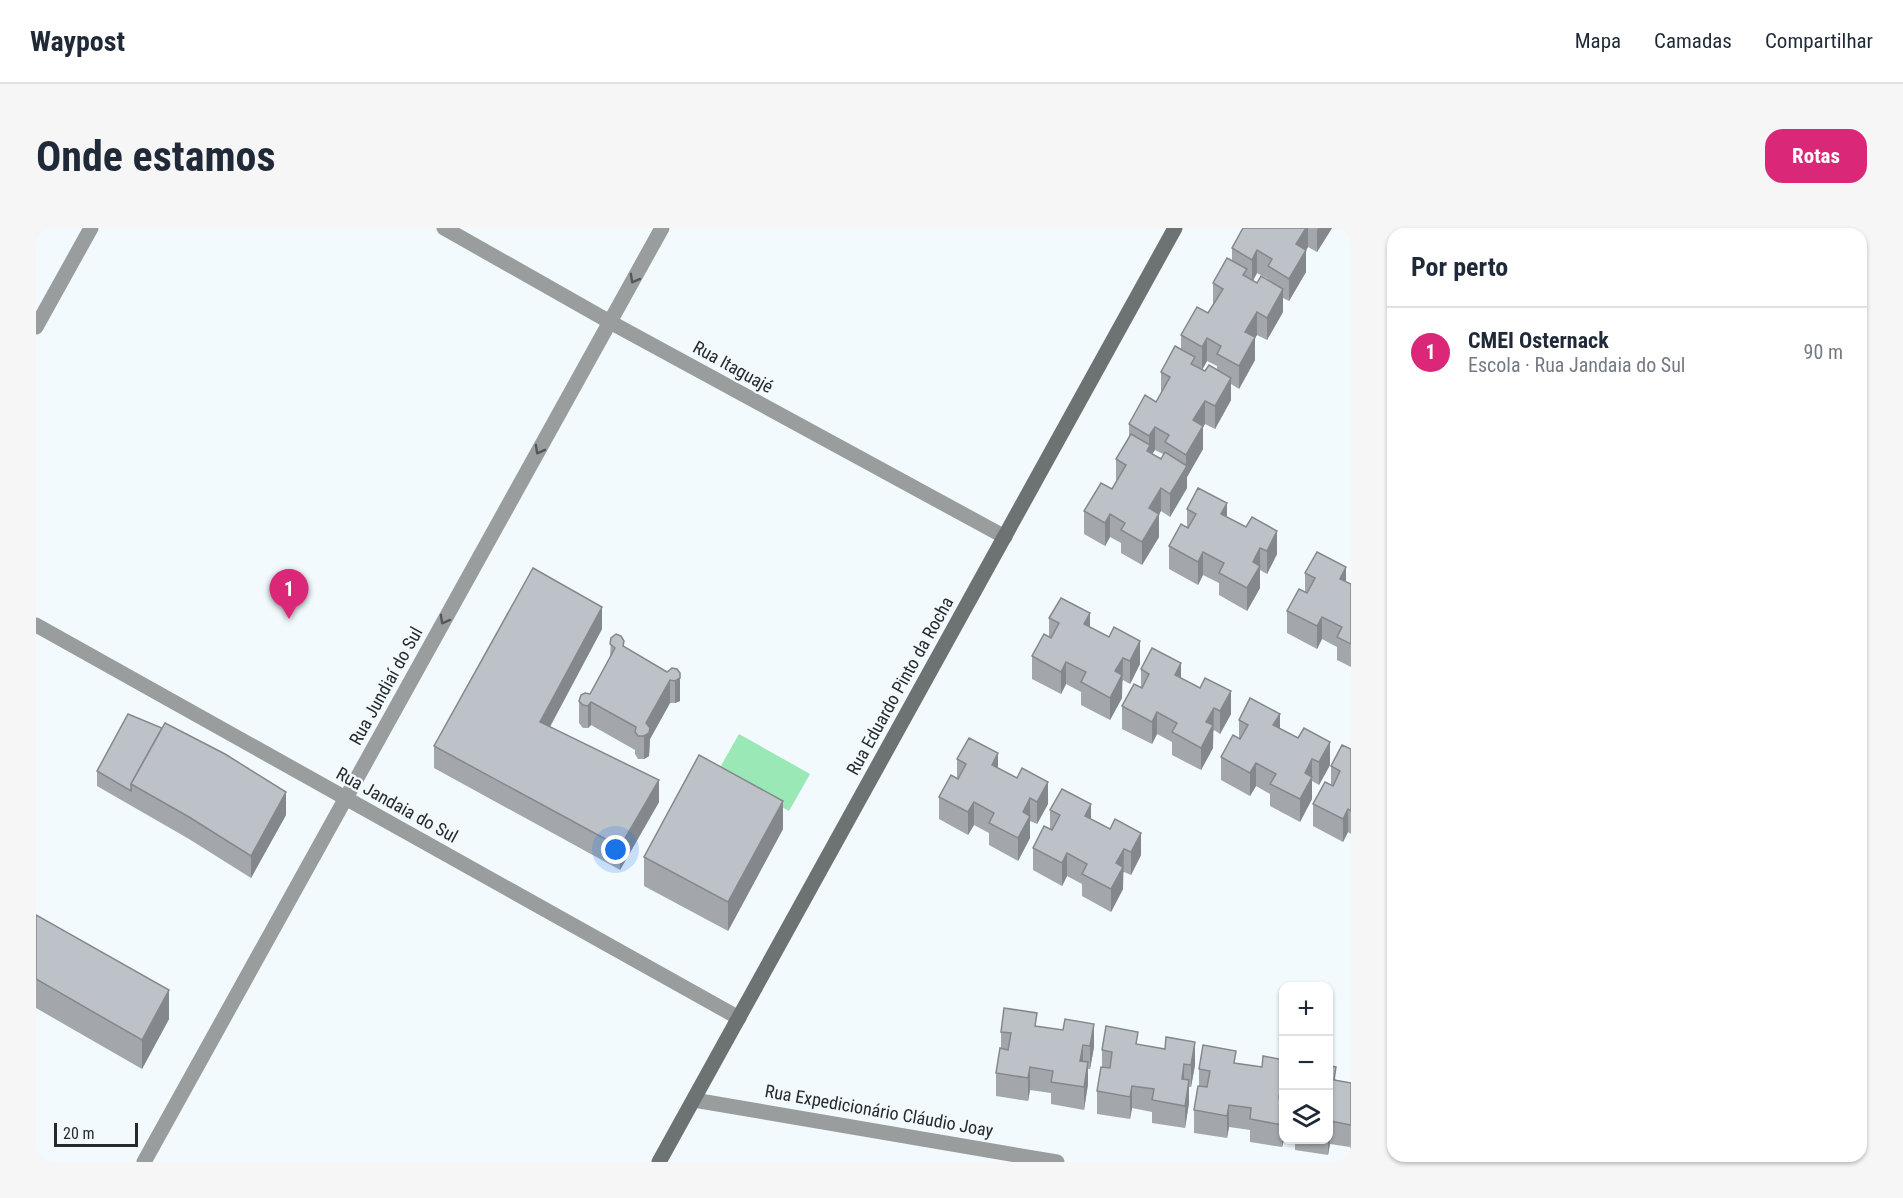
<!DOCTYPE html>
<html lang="pt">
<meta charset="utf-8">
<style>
body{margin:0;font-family:"Roboto Condensed",sans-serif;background:#f6f6f7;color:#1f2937}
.controls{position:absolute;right:18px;bottom:18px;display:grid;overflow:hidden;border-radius:12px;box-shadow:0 2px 4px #0004}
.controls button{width:54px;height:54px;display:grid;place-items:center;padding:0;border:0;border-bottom:2px solid #e0e1e3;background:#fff;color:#1f2937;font:30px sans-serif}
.scale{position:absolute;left:18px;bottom:15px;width:84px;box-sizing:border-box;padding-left:6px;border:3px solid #272a2c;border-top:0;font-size:16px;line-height:21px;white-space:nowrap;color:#272a2c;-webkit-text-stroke:4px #f2fafd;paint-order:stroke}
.you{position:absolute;left:580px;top:622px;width:21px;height:21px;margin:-15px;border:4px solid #fff;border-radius:50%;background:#1a73e8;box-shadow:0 0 0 9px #1a73e833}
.badge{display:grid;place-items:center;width:39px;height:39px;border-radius:50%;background:#db2777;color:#fff;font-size:20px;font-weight:700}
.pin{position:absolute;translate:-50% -50px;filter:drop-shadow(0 2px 3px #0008)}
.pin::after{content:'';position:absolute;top:32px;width:21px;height:18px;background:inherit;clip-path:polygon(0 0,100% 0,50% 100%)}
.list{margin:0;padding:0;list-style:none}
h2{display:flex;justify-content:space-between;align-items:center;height:78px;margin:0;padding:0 24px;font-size:26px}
h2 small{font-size:20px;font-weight:400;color:#747a83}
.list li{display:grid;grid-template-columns:39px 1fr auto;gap:18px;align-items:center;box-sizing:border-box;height:90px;padding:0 24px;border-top:2px solid #e0e1e3}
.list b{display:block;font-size:22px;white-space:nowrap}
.list p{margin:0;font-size:20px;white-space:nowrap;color:#747a83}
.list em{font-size:20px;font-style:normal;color:#747a83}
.icon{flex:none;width:33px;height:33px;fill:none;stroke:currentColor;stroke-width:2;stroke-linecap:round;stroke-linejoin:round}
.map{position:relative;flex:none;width:1315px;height:934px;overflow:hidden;border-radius:18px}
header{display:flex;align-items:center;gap:36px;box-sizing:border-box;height:84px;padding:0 30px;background:#fff;border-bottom:2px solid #e0e1e3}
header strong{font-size:28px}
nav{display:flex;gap:33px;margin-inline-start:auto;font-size:21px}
.intro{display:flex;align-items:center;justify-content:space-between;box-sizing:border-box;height:144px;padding:0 36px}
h1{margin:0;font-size:42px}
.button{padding:15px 27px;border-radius:18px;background:#db2777;color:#fff;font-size:21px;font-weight:700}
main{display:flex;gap:36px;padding:0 36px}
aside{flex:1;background:#fff;border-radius:18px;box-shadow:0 2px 4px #0004}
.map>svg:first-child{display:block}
</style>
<header>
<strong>Waypost</strong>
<nav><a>Mapa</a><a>Camadas</a><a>Compartilhar</a></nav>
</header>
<div class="intro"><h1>Onde estamos</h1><a class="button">Rotas</a></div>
<main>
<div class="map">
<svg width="1315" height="934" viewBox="0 0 1315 934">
<rect width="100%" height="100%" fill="#f2fafd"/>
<polygon fill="#9ae8b6" points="703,506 774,546 753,583 682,543"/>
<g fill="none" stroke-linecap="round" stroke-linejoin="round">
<g stroke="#9a9d9d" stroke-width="15">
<polyline points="408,0 574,94 969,309"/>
<polyline points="0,99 55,0"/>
<polyline points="0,397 703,790"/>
<polyline points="658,872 1021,934"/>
<polyline points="108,934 626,0"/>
</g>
<polyline stroke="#6d7272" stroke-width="15" points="623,934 1139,0"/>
</g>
<g fill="#a3a7ac" fill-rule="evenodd">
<path d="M 1207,0 L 1296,0 L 1281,24 L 1272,19 L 1270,22 L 1270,44 L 1253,73 L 1247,70 L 1247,84 L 1231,112 L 1221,107 L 1219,109 L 1219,132 L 1203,161 L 1195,156 L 1195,172 L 1179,201 L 1169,196 L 1167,199 L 1167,221 L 1151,249 L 1151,260 L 1134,289 L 1125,283 L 1123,286 L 1123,309 L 1106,337 L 1085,325 L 1085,315 L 1074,309 L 1069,318 L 1048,306 L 1048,283 L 1076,261 L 1080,254 L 1080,231 L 1093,209 L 1093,196 L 1120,174 L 1125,166 L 1125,144 L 1145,121 L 1145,107 L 1172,85 L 1177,78 L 1177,55 L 1196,32 L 1196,20 ZM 1221,45 L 1232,51 L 1232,52 L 1221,55 L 1217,53 ZM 1171,133 L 1181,138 L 1181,141 L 1169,143 L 1166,142 ZM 1119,222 L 1127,226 L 1125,231 L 1116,226 Z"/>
<polygon points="1151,281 1191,289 1241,326 1231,346 1224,342 1224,360 1211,383 1183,367 1183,355 1167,347 1162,357 1133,341 1133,318 1151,299"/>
<polygon points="1269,345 1310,354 1315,356 1315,439 1301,432 1301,419 1286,411 1281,421 1251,405 1251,383 1269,364"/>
<polygon points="1013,390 1054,399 1104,436 1094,456 1087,452 1086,454 1086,470 1074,492 1045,477 1045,464 1030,456 1025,466 996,451 996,428 1013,409"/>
<polygon points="566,401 514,499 623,574 584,642 398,540 398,518"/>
<polygon points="575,410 588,419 631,444 641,441 644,473 639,475 634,475 614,511 613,528 608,531 602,531 599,526 599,522 555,497 552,500 547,500 543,495 543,473 554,466 574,429"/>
<polygon points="1105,441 1145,450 1195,486 1184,506 1178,502 1177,504 1177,520 1165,542 1136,527 1136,514 1121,506 1116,516 1086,501 1086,478 1105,460"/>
<polygon points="1203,492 1244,501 1294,537 1283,557 1276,553 1276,571 1264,594 1234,578 1234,566 1220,558 1214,568 1185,552 1185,529 1203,510"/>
<polygon points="1315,521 1315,606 1312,604 1307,614 1277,598 1277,576 1295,557 1295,538"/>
<polygon points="921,531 962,540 1012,576 1001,596 994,593 994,610 982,633 953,617 953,605 938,597 932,607 903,591 903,569 921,550"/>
<polygon points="61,543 250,587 215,650 153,611 61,558"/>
<polygon points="1014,582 1055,591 1105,627 1095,647 1088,644 1087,645 1087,661 1075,684 1046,668 1046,656 1031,648 1026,658 997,642 997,620 1014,601"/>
<polygon points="747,601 692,703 608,658 608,629"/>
<polygon points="0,687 133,791 106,841 0,780"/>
<polygon points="1001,798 1058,819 1054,841 1052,841 1052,856 1048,882 1015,876 1015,865 994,862 992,873 960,868 960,845 965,821 965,804"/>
<polygon points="1102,817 1159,837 1155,859 1153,859 1153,875 1149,900 1116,895 1116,884 1096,880 1094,891 1061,886 1061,863 1066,839 1066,822"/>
<polygon points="1248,832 1248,912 1246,919 1214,914 1214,902 1193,899 1191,910 1158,905 1158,882 1163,858 1163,841 1200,835 1226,839"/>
<polygon points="1293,838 1300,852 1315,855 1315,931 1314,919 1294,916 1292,927 1259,922 1259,912 1293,912"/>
</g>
<g fill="#84888c">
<polygon points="1270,0 1272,0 1272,19 1270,22 1270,44 1253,73 1253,51 1260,16"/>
<polygon points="1282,0 1296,0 1281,24 1281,2"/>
<polygon points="1221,22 1221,45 1216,54 1216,32"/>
<polygon points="1247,61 1247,84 1231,112 1231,90"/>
<polygon points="1221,84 1221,107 1209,127 1209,104"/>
<polygon points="1219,109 1219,132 1203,161 1203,138"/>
<polygon points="1171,110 1171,133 1166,142 1166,119"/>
<polygon points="1195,150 1195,172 1179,201 1179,178"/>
<polygon points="1169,173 1169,196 1167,199 1167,221 1151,249 1151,260 1134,289 1134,266 1150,238 1150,227 1157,192"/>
<polygon points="1119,199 1119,222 1114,229 1111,223 1113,219 1113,208"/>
<polygon points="1125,260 1125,283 1123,286 1123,309 1106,337 1106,314 1113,280"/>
<polygon points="1191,275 1191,298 1185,286"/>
<polygon points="1074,286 1074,309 1069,318 1069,295"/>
<polygon points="1241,303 1241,326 1231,346 1231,323"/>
<polygon points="1224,320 1224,360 1211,383 1211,360 1217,334"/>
<polygon points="1167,324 1167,347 1162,357 1162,334"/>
<polygon points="1310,339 1310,362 1304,351"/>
<polygon points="566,379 566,401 504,517 504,494"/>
<polygon points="1054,385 1054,408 1048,396"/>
<polygon points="1286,389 1286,411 1281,421 1281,398"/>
<polygon points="1104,413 1104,436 1094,456 1094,433"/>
<polygon points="1087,430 1086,470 1074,492 1074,470 1079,443"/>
<polygon points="1030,434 1030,456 1025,466 1025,444"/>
<polygon points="1145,435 1145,458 1139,447"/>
<polygon points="644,445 644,473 639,475 639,453"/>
<polygon points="634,452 634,475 614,511 613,528 608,531 608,508 610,495"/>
<polygon points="1195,463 1195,486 1184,506 1184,483"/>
<polygon points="555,474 555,497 552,500 552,478"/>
<polygon points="1178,480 1177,520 1165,542 1165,520 1170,494"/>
<polygon points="1121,484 1121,506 1116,516 1116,494"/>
<polygon points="1244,486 1244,509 1237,497"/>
<polygon points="1294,514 1294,537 1283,557 1283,534"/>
<polygon points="962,525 962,548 956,537"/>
<polygon points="1276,531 1276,571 1264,594 1264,571 1269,545"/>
<polygon points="1220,535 1220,558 1214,568 1214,545"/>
<polygon points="623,552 623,574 584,642 584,619"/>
<polygon points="1012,554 1012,576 1001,596 1001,574"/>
<polygon points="250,564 250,587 215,650 215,628"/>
<polygon points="994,570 994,610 982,633 982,610 987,584"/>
<polygon points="747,573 747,601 692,703 692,674"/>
<polygon points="938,574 938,597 932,607 932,584"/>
<polygon points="1055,576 1055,599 1049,588"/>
<polygon points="1312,581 1312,604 1307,614 1307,591"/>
<polygon points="1105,605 1105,627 1095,647 1095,624"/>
<polygon points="1088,621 1087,661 1075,684 1075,661 1080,635"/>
<polygon points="1031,625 1031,648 1026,658 1026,635"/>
<polygon points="133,762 133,791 106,841 106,812"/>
<polygon points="1058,796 1058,819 1054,841 1054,818"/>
<polygon points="1159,814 1159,837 1155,859 1155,837"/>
<polygon points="1047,817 1047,840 1044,833"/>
<polygon points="1052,834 1052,856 1048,882 1048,859"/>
<polygon points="1148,836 1148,858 1146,851"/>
<polygon points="994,839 994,862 992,873 992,850"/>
<polygon points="1153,852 1153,875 1149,900 1149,878"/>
<polygon points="1246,854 1246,877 1243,870"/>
<polygon points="1096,858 1096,880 1094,891 1094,869"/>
<polygon points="1193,877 1193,899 1191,910 1191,888"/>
<polygon points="1248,889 1248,912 1246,919 1246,897"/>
<polygon points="1294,893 1294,916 1292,927 1292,912 1293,912"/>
</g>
<g fill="#bdc2c8" stroke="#84888c" stroke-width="1.5">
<polygon points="1207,0 1270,0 1260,16 1270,22 1253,51 1232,38 1236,31 1221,22 1216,32 1196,20"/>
<polygon points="1191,30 1211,41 1207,47 1221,55 1225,48 1247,61 1231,90 1221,84 1209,104 1219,109 1203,138 1181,126 1185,118 1171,110 1166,119 1145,107 1161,79 1172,85 1187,61 1177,55"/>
<polygon points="1139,118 1159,129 1155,136 1169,143 1173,137 1195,150 1179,178 1169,173 1157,192 1167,198 1150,227 1129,214 1133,207 1119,199 1113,208 1093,196 1109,167 1120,174 1134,149 1125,144"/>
<polygon points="1095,206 1114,217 1111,223 1125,231 1129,224 1151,238 1134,266 1125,260 1113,280 1123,286 1106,314 1085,302 1089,295 1074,286 1069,295 1048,283 1065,255 1076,261 1090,237 1080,231"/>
<polygon points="1162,260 1191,275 1185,286 1210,299 1216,289 1241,303 1231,323 1224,320 1217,334 1224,338 1211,360 1183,345 1188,335 1167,324 1162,334 1133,318 1145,296 1152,300 1160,286 1151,281"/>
<polygon points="1281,324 1310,339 1304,351 1315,356 1315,416 1301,409 1306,399 1286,389 1281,398 1251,383 1263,361 1271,365 1279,350 1269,345"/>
<polygon points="497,340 566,379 504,494 623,552 584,619 398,518"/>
<polygon points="1025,370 1054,385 1048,396 1073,409 1078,399 1104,413 1094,433 1087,430 1079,443 1086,447 1074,470 1045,454 1050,444 1030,434 1025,444 996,428 1008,406 1015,410 1023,395 1013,390"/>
<polygon points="580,406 585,408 588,413 587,418 631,444 636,440 641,441 644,445 644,450 639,453 634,452 610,495 614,500 613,505 608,508 602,508 599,504 600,499 555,474 552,478 547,477 543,473 545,467 549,465 554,466 579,420 574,416 575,410"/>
<polygon points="1116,420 1145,435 1139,447 1164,460 1169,450 1195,463 1184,483 1178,480 1170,494 1177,497 1165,520 1136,504 1141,495 1121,484 1116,494 1086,478 1098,456 1106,460 1113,446 1105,441"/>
<polygon points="1214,470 1244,486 1237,497 1262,510 1268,500 1294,514 1283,534 1276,531 1269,545 1276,549 1264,571 1234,556 1240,546 1220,535 1214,545 1185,529 1197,507 1204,511 1212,497 1203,492"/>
<polygon points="92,486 126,500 95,556 95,563 61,543"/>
<polygon points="129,495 189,526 250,564 215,628 153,589 95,556"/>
<polygon points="933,510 962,525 956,537 981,550 986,540 1012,554 1001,574 994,570 987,584 994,588 982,610 953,595 958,585 938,574 932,584 903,569 915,547 922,551 930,536 921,531"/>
<polygon points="1306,517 1315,521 1315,583 1312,581 1307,591 1277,576 1289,554 1297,558 1304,543 1295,538"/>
<polygon points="663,527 747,573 692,674 608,629"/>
<polygon points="1026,561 1055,576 1049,588 1074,601 1079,591 1105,605 1095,624 1088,621 1080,635 1087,639 1075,661 1046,646 1051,636 1031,625 1026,635 997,620 1008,598 1016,602 1024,587 1014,582"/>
<polygon points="0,687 133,762 106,812 0,751"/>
<polygon points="968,780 1001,785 999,798 1027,802 1029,791 1058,796 1054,818 1047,817 1044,833 1052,834 1048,859 1015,854 1017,843 994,839 992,850 960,845 964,820 972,822 975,805 965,804"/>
<polygon points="1070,798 1102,804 1100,816 1129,821 1130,809 1159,814 1155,837 1148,836 1146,851 1153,852 1149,878 1116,872 1118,861 1096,858 1094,869 1061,863 1065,839 1074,840 1076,824 1066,822"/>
<polygon points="1167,817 1200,823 1198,835 1226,839 1227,828 1248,832 1248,854 1246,854 1243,870 1248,871 1248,889 1246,897 1214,891 1215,880 1193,877 1191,888 1158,882 1162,858 1171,859 1174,843 1163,841"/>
<polygon points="1293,838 1300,839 1298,852 1315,855 1315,897 1294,893 1293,899"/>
</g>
<defs><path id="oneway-chevron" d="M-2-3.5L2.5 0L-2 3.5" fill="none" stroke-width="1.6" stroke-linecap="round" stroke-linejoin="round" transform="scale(1.5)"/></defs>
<g stroke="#555859">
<use href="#oneway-chevron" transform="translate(598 51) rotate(119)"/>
<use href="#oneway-chevron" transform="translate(503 222) rotate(119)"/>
<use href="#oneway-chevron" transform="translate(408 392) rotate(119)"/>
</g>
<g text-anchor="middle" stroke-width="4.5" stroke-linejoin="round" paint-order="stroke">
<g font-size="18" fill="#272a2c" stroke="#f2fafd">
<text transform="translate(697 139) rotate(29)" y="6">Rua Itaguajé</text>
<text transform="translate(350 458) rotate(-61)" y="6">Rua Jundiaí do Sul</text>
<text transform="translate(864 458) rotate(-61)" y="6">Rua Eduardo Pinto da Rocha</text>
<text transform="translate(361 577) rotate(29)" y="6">Rua Jandaia do Sul</text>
<text transform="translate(843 883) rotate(10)" y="6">Rua Expedicionário Cláudio Joay</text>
</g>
</g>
</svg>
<div class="controls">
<button>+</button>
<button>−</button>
<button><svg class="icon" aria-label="layers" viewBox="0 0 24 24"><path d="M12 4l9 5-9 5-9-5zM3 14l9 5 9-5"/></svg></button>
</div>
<div class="scale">20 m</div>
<div class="you"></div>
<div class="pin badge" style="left:253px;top:391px">1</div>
</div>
<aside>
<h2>Por perto<small></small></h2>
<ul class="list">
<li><span class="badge">1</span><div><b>CMEI Osternack</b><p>Escola · Rua Jandaia do Sul</p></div><em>90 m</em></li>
</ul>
</aside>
</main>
